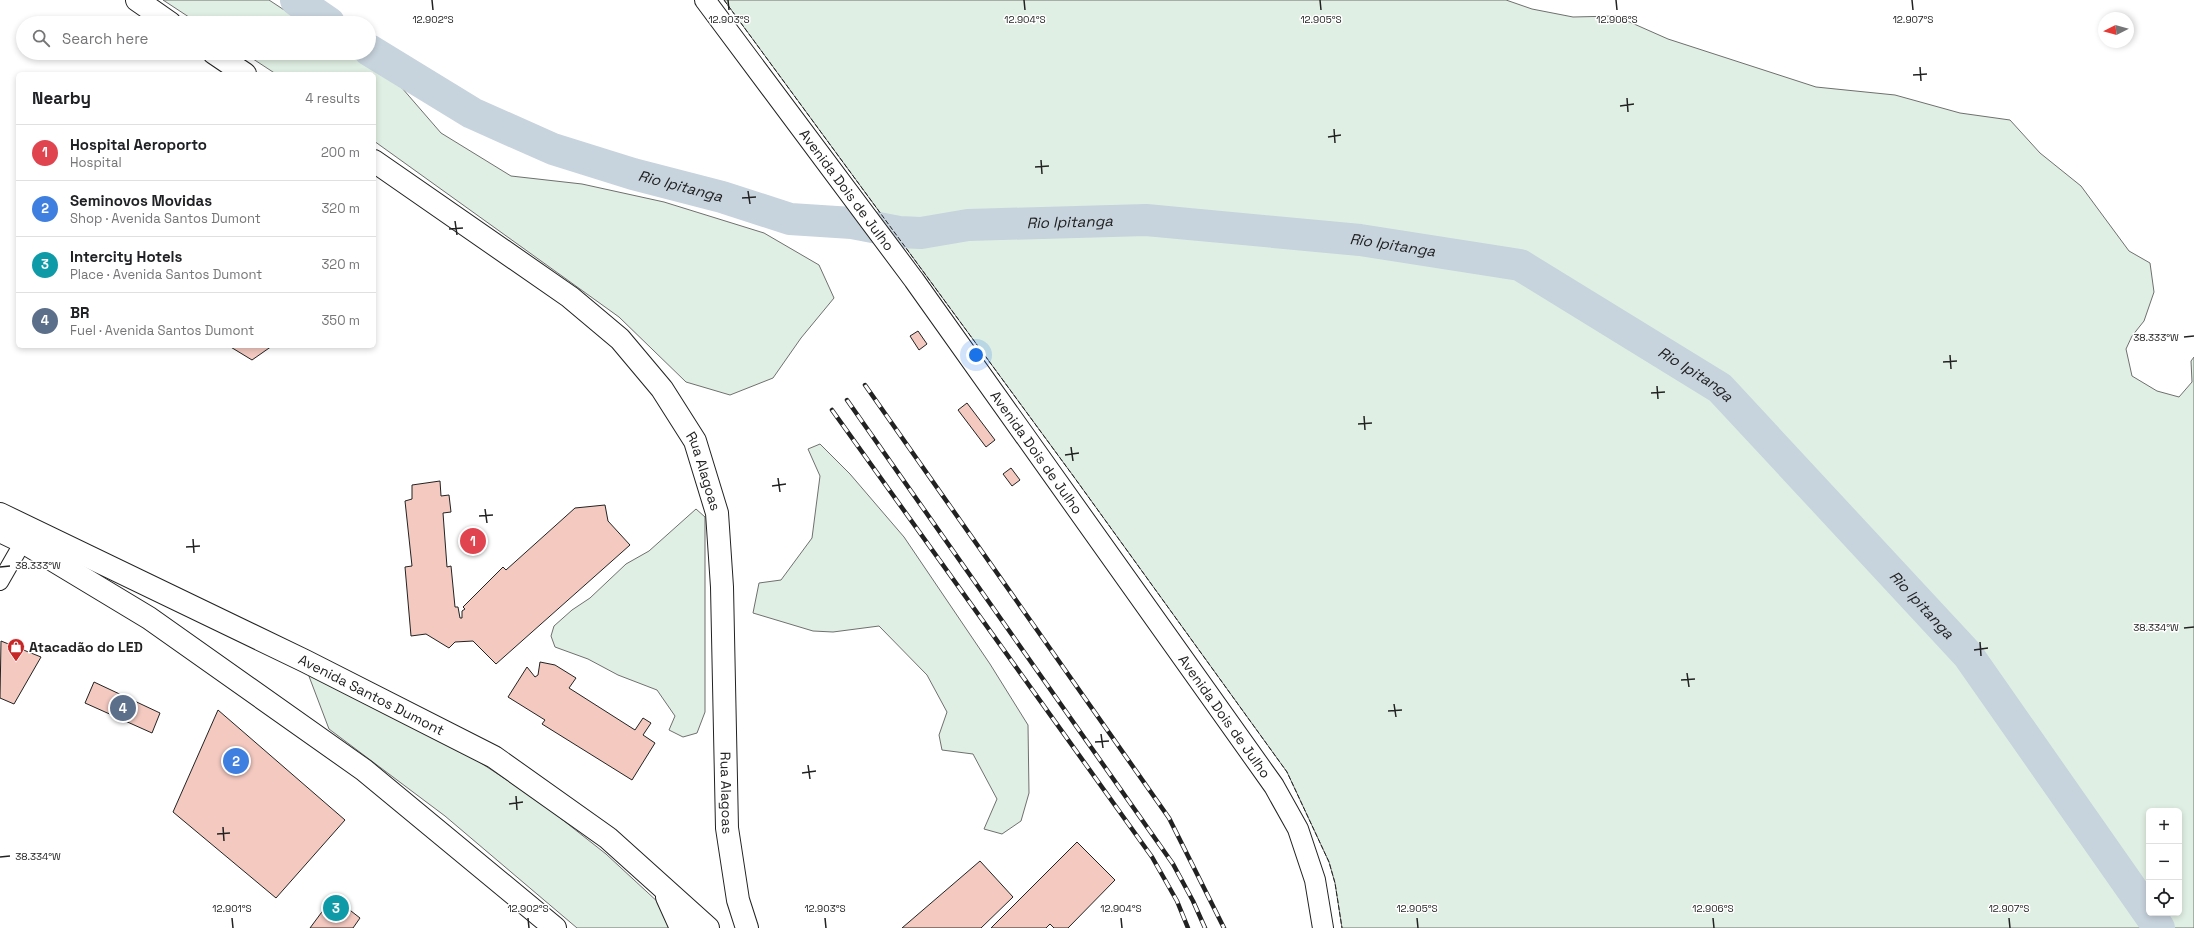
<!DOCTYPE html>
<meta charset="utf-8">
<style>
body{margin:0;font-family:"Space Grotesk",sans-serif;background:#f6f6f6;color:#202124}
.controls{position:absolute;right:12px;bottom:12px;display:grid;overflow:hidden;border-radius:6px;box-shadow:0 2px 6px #0003}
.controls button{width:36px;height:36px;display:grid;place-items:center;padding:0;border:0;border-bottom:1px solid #e0e0e0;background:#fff;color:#202124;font:20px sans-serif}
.compass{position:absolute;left:2098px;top:12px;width:36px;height:36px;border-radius:50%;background:#fff;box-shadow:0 2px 6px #0003;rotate:264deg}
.you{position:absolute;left:976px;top:355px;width:14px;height:14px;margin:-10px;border:3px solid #fff;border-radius:50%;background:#1a73e8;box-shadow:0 0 0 6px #1a73e833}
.badge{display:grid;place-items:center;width:26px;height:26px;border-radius:50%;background:#c62828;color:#fff;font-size:13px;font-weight:700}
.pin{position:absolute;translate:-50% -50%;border:2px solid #fff;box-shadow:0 1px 4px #0006}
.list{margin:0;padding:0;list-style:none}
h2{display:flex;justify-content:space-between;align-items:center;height:52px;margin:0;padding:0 16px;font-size:17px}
h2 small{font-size:13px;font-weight:400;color:#757577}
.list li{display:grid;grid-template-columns:26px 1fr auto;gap:12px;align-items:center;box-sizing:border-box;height:56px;padding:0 16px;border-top:1px solid #e0e0e0}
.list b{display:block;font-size:15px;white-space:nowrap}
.list p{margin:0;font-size:13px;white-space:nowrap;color:#757577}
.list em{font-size:13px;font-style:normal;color:#757577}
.icon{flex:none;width:22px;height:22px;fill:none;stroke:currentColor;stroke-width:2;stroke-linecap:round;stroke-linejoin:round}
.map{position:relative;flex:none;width:2194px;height:928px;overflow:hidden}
.search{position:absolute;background:#fff;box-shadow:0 2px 6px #0003;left:16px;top:16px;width:360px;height:44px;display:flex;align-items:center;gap:10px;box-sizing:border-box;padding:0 14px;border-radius:22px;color:#757577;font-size:15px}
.panel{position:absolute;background:#fff;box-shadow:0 2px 6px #0003;left:16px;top:72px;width:360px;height:276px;border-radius:6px}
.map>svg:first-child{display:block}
</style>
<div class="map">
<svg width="2194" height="928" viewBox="0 0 2194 928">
<rect width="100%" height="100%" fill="#fff"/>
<g fill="#e0efe3" stroke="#6f6f6f" fill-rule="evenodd">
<polygon points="163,0 269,0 304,23 198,23"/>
<path d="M 724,0 L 1506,0 L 1532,9 L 1573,17 L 1616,16 L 1668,39 L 1816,87 L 1895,95 L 1960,113 L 2010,120 L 2040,153 L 2081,186 L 2129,251 L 2150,263 L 2154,292 L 2144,321 L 2132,336 L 2126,349 L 2132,376 L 2157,391 L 2179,397 L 2192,382 L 2191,361 L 2194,357 L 2194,928 L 1342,928 L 1335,883 L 1329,862 L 1287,772 L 1074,477 ZM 2149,811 L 2179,811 L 2179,913 L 2149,913 Z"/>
<polygon points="244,53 349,53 402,88 441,133 511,176 582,184 664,202 764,233 819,265 834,298 801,338 773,378 730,395 686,382 619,317 374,141 374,74 276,74"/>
<polygon points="820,444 850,474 904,537 990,664 1028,725 1029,793 1021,821 1002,834 984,829 997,799 973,754 942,750 939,735 947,712 927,675 879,626 833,632 813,631 753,613 759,583 781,580 812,538 820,476 808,449"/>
<polygon points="696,509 705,517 705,712 697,733 683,737 669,730 675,716 657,690 618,675 588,659 555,647 551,636 554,626 572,610 590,598 626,564 649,551"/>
<polygon points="307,671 478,761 540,802 606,854 660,904 675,928 577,928 445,816 329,729"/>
</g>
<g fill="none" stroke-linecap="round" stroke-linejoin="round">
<g stroke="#c7d3dd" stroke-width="32">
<polyline points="296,0 329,23"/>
<path id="s1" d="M 369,50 L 472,113 L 553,149 L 633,174 L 722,197 L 790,219 L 852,223 L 899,232 L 921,233 L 968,225 L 1146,220 L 1360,240 L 1520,265 L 1720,388 L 1968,655 L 2159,928"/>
</g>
</g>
<g fill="#f3c9c0" stroke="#222">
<polygon points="918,331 927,344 919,350 910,336"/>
<polygon points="229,346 272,346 252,360"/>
<polygon points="967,403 995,440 986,447 958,410"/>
<polygon points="1011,468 1020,480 1012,486 1003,474"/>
<polygon points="440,481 441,496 449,495 451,512 443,513 447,567 451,566 455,607 458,607 460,618 462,618 462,611 465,609 463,607 503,567 506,570 575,508 605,505 608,521 630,545 496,664 473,641 455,642 449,648 426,634 411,636 405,567 412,566 405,501 412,499 412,485"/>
<polygon points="1,641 41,657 14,704 0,698"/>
<polygon points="540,662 555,665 576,678 569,688 635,730 643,718 651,723 643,735 655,743 632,780 542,724 545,720 508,697 527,667 535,677 538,675"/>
<polygon points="94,682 160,713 152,733 85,703"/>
<polygon points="218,710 345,820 276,898 173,812"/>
<polygon points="1077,842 1115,880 1068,928 1054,928 1050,924 1046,928 991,928"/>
<polygon points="980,861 1013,897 981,928 902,928"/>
<polygon points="333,897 360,918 353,928 310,928"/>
</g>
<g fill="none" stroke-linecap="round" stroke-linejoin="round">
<defs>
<polyline id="minor" points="0,582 23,542"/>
<g id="tertiary">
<path id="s2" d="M 705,0 L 914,280 L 1274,786 L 1298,829 L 1315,880 L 1323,928"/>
</g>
<g id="primary">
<polyline points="137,0 170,23"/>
<polyline points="214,53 245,74"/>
<path id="s3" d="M 374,161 L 570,297 L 620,339 L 662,389 L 695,441 L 717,513 L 722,587 L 727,828 L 738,900 L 747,928"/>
</g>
<g id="trunk">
<path id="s4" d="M 0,514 L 305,661 L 494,757 L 608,838 L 708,928"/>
<polyline points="0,531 23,542 149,618 364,770 555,928"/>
<polyline points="667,897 681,928"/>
</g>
</defs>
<use href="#minor" stroke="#222" stroke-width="18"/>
<use href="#tertiary" stroke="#222" stroke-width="22"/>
<use href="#primary" stroke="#222" stroke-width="24"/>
<use href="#trunk" stroke="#222" stroke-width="24"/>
<use href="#minor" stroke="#fff" stroke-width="16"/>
<use href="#tertiary" stroke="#fff" stroke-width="20"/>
<use href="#primary" stroke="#fff" stroke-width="22"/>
<use href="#trunk" stroke="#fff" stroke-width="22"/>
<defs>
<g id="rail">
<polyline points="865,385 1169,818 1224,928"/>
<polyline points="847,400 1173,864 1193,901 1205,928"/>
<polyline points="832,410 1152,857 1177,901 1188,928"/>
</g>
</defs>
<use href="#rail" stroke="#222" stroke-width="4.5"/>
<use href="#rail" stroke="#fff" stroke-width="3" stroke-dasharray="9" stroke-linecap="butt"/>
<polyline stroke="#222" stroke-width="1" stroke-dasharray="5 2" stroke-linecap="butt" points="724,0 1074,477 1287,772 1329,862 1335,883 1342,928"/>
</g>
<path fill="none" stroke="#222" stroke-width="1.5" d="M 432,0 L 433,10M 728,0 L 729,10M 1024,0 L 1025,10M 1320,0 L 1321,10M 1616,0 L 1617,10M 1912,0 L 1913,10M 1920,67 L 1921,81M 1913,75 L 1927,74M 1627,98 L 1628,112M 1620,106 L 1634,104M 1334,129 L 1335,143M 1328,137 L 1341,135M 1041,160 L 1042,174M 1035,167 L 1049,166M 748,191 L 750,204M 742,198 L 756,197M 455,221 L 457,235M 449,229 L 463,228M 2184,337 L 2194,336M 1950,355 L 1951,369M 1943,362 L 1957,361M 1657,386 L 1658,399M 1651,393 L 1665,392M 1364,416 L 1365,430M 1358,424 L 1372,423M 1071,447 L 1073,461M 1065,455 L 1079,453M 778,478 L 780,492M 772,486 L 786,484M 485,509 L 487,523M 479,516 L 493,515M 193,539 L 194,553M 186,547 L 200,546M 0,567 L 10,566M 2184,628 L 2194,627M 1980,642 L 1981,656M 1974,650 L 1988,648M 1687,673 L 1689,687M 1681,680 L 1695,679M 1394,704 L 1396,717M 1388,711 L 1402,710M 1101,734 L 1103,748M 1095,742 L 1109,741M 808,765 L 810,779M 802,773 L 816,771M 516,796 L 517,810M 509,804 L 523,802M 223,827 L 224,841M 217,834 L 230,833M 0,857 L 10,856M 232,918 L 233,928M 528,918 L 529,928M 825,918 L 826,928M 1121,918 L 1122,928M 1417,918 L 1418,928M 1713,918 L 1714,928M 2009,918 L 2010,928"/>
<defs>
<symbol id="shop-pin" viewBox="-11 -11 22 30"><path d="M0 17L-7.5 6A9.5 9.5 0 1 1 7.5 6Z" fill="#c62828" stroke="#fff"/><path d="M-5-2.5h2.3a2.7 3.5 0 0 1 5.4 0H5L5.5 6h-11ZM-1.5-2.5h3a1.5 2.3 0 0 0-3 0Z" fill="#fff"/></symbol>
</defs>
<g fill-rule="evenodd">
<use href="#shop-pin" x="6" y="637" width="20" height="27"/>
</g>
<g text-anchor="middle" stroke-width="3" stroke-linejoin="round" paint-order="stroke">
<g font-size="14" fill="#222" stroke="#fff">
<text dy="5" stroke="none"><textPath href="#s2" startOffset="237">Avenida Dois de Julho</textPath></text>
<text dy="5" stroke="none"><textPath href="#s2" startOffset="561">Avenida Dois de Julho</textPath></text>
<text dy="5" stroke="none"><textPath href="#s3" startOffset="462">Rua Alagoas</textPath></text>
<text dy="5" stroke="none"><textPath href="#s4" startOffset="413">Avenida Santos Dumont</textPath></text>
<text dy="5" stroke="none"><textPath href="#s2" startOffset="885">Avenida Dois de Julho</textPath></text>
<text dy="5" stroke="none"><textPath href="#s3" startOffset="786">Rua Alagoas</textPath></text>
</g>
<g font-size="14" font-weight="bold" fill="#222" stroke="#fff" text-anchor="start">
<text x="29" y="652">Atacadão do LED</text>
</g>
<g font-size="15" font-style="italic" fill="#222" stroke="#fff">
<text dy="5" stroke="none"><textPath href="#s1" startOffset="342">Rio Ipitanga</textPath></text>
<text dy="5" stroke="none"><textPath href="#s1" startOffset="738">Rio Ipitanga</textPath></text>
<text dy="5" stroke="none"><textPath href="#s1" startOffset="1062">Rio Ipitanga</textPath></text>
<text dy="5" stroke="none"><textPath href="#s1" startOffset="1398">Rio Ipitanga</textPath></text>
<text dy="5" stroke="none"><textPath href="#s1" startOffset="1722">Rio Ipitanga</textPath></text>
</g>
</g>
<g font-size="10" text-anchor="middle" fill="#222" stroke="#fff" stroke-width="3" stroke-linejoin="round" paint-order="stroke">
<text x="433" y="23">12.902°S</text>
<text x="729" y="23">12.903°S</text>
<text x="1025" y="23">12.904°S</text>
<text x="1321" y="23">12.905°S</text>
<text x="1617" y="23">12.906°S</text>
<text x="1913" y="23">12.907°S</text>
<text x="2156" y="341">38.333°W</text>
<text x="38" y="569">38.333°W</text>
<text x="2156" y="631">38.334°W</text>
<text x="38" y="860">38.334°W</text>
<text x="232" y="912">12.901°S</text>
<text x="528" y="912">12.902°S</text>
<text x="825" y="912">12.903°S</text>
<text x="1121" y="912">12.904°S</text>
<text x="1417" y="912">12.905°S</text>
<text x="1713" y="912">12.906°S</text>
<text x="2009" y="912">12.907°S</text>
</g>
</svg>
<div class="controls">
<button>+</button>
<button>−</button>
<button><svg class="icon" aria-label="locate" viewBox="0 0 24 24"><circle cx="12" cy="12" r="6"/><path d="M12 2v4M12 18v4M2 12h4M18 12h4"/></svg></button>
</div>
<svg class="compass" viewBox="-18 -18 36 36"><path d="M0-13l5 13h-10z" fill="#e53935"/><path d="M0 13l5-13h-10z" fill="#757577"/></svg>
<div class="you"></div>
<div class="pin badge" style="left:473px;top:541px;background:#e0444e">1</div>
<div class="pin badge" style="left:236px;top:761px;background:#3f7fe0">2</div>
<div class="pin badge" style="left:336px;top:908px;background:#0f9aa8">3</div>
<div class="pin badge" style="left:123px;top:708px;background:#5c6f8a">4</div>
<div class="search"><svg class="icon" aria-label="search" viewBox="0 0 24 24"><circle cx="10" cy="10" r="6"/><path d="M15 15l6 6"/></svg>Search here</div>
<section class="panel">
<h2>Nearby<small>4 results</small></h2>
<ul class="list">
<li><span class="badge" style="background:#e0444e">1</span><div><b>Hospital Aeroporto</b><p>Hospital</p></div><em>200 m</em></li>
<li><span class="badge" style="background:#3f7fe0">2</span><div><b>Seminovos Movidas</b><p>Shop · Avenida Santos Dumont</p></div><em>320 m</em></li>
<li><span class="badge" style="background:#0f9aa8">3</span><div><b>Intercity Hotels</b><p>Place · Avenida Santos Dumont</p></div><em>320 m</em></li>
<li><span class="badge" style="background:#5c6f8a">4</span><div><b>BR</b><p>Fuel · Avenida Santos Dumont</p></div><em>350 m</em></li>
</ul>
</section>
</div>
